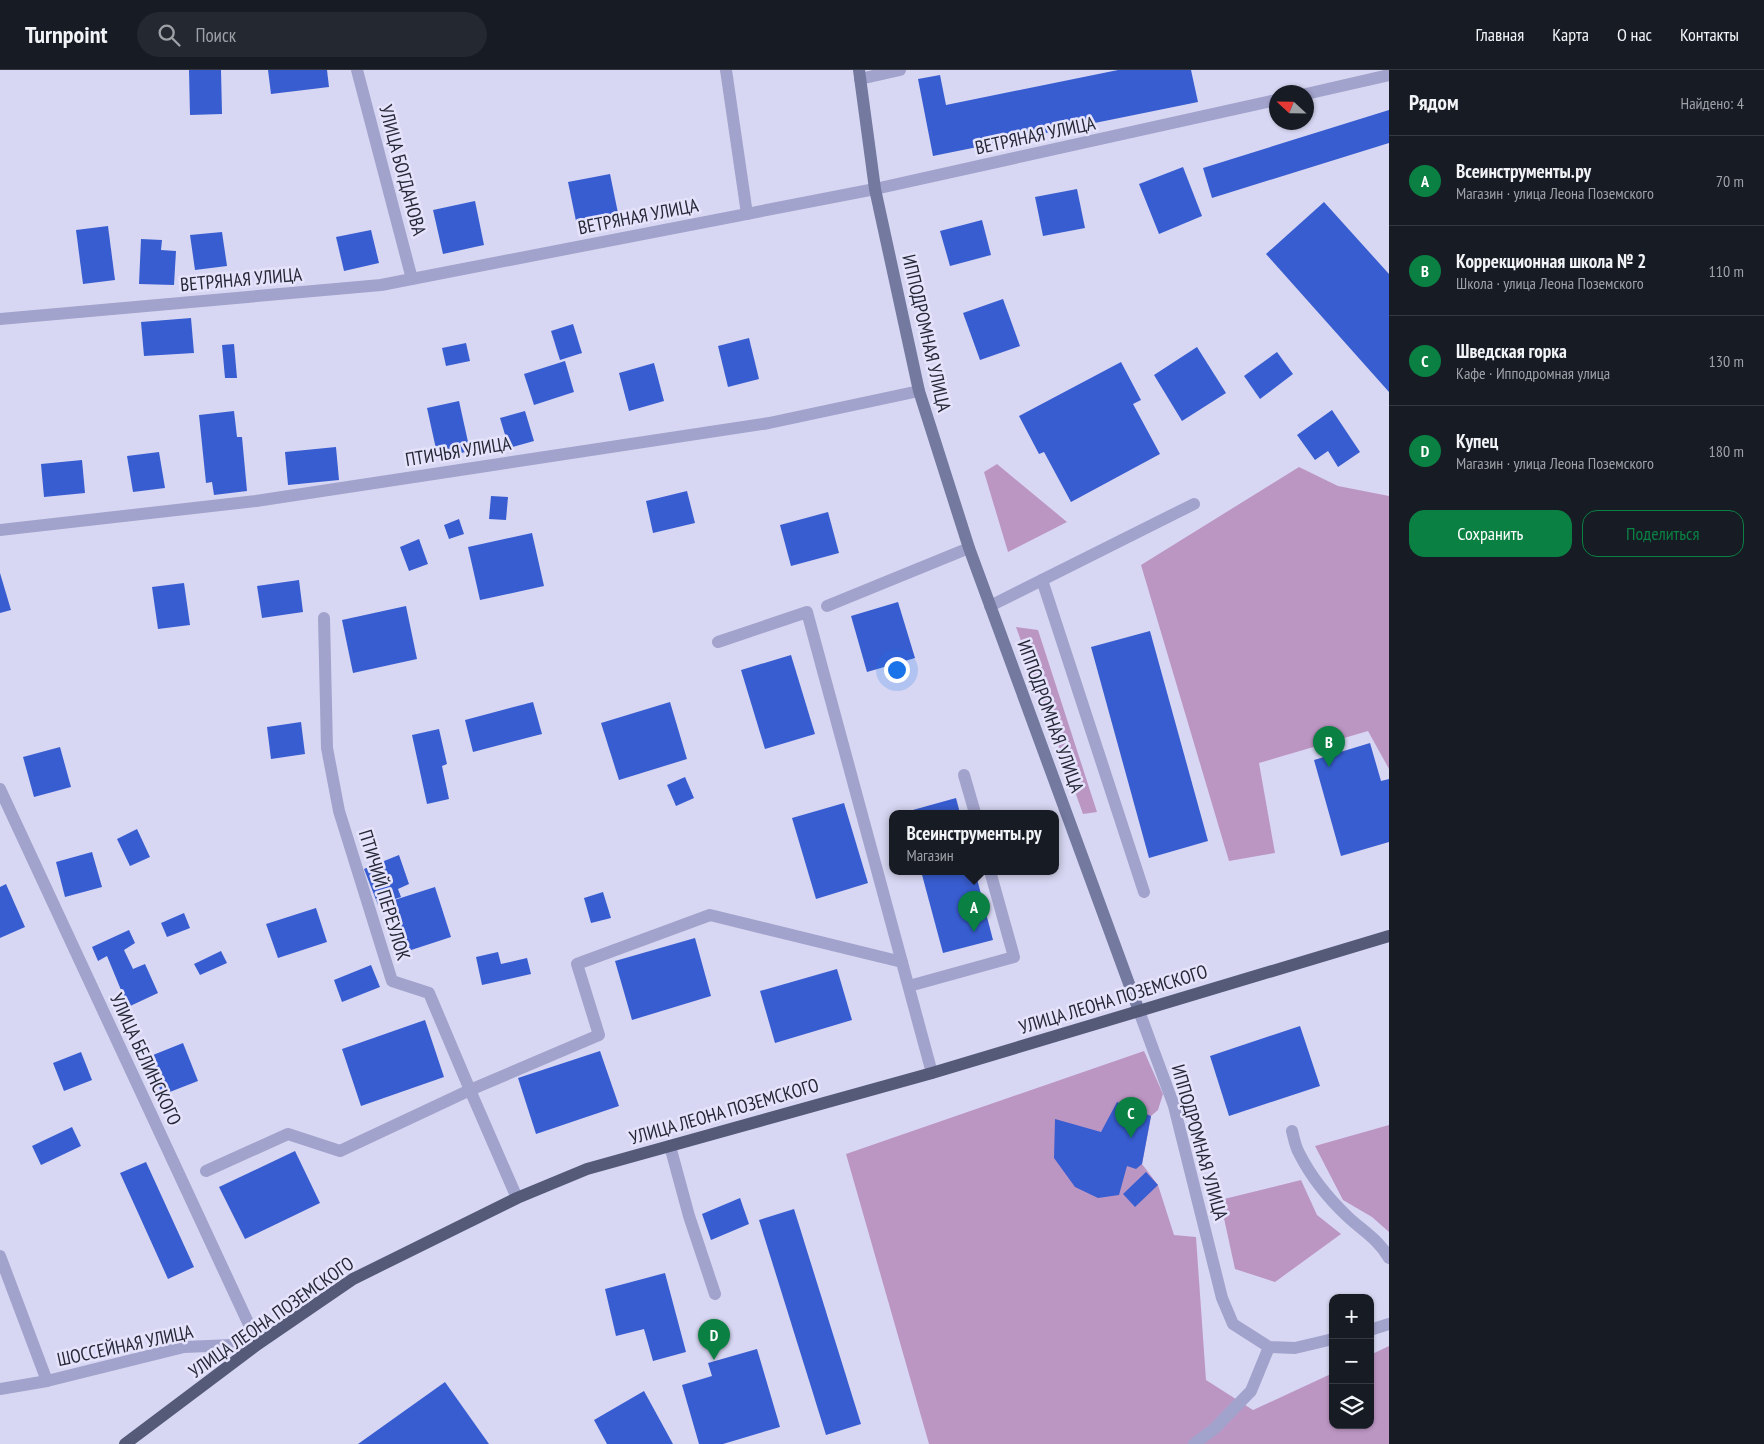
<!DOCTYPE html>
<html lang="ru">
<meta charset="utf-8">
<style>
body{margin:0;font-family:"PT Sans Narrow",sans-serif;background:#242831;color:#f1f3f6}
.controls{position:absolute;right:15px;bottom:15px;display:grid;overflow:hidden;border-radius:10px;box-shadow:0 1px 4px #0004}
.controls button{width:45px;height:45px;display:grid;place-items:center;padding:0;border:0;border-bottom:1px solid #363941;background:#171b24;color:#f1f3f6;font:25px sans-serif}
.compass{position:absolute;left:1269px;top:15px;width:45px;height:45px;border-radius:50%;background:#171b24;box-shadow:0 1px 4px #0004;rotate:292deg}
.you{position:absolute;left:896px;top:599px;width:18px;height:18px;margin:-12px;border:4px solid #fff;border-radius:50%;background:#1a73e8;box-shadow:0 0 0 8px #1a73e833}
.badge{display:grid;place-items:center;width:32px;height:32px;border-radius:50%;background:#0b8043;color:#fff;font-size:16px;font-weight:700}
.pin{position:absolute;translate:-50% -41px;filter:drop-shadow(0 1px 2px #0008)}
.pin::after{content:'';position:absolute;top:26px;width:18px;height:15px;background:inherit;clip-path:polygon(0 0,100% 0,50% 100%)}
.popup{position:absolute;left:889px;top:740px;width:170px;height:65px;box-sizing:border-box;display:grid;place-content:center;border-radius:10px;background:#171b24;filter:drop-shadow(0 1px 4px #0005);font-size:16px;white-space:nowrap;color:#9ea1a6}
.popup b{font-size:19px;color:#f1f3f6}
.popup::after{content:'';position:absolute;left:50%;top:100%;margin-left:-10px;border:10px solid transparent;border-top-color:#171b24}
.list{margin:0;padding:0;list-style:none}
h2{display:flex;justify-content:space-between;align-items:center;height:65px;margin:0;padding:0 20px;font-size:21px}
h2 small{font-size:16px;font-weight:400;color:#9ea1a6}
.list li{display:grid;grid-template-columns:32px 1fr auto;gap:15px;align-items:center;box-sizing:border-box;height:90px;padding:0 20px;border-top:1px solid #363941}
.list b{display:block;font-size:19px;white-space:nowrap}
.list p{margin:0;font-size:16px;white-space:nowrap;color:#9ea1a6}
.list em{font-size:16px;font-style:normal;color:#9ea1a6}
.actions{display:flex;gap:10px;padding:15px 20px}
.actions a{flex:1;padding:11px 0;border:1px solid #0b8043;border-radius:15px;text-align:center;font-size:18px;color:#0b8043}
.actions .main{background:#0b8043;color:#fff}
.icon{flex:none;width:28px;height:28px;fill:none;stroke:currentColor;stroke-width:2;stroke-linecap:round;stroke-linejoin:round}
.map{position:relative;flex:none;width:1389px;height:1374px;overflow:hidden}
header{display:flex;align-items:center;gap:30px;box-sizing:border-box;height:70px;padding:0 25px;background:#171b24;border-bottom:1px solid #363941}
header strong{font-size:24px}
nav{display:flex;gap:28px;margin-inline-start:auto;font-size:18px}
.search{width:350px;height:45px;background:#242831;display:flex;align-items:center;gap:12px;box-sizing:border-box;padding:0 18px;border-radius:28px;color:#9ea1a6;font-size:19px}
main{display:flex}
aside{flex:1;background:#171b24}
.map>svg:first-child{display:block}
</style>
<header>
<strong>Turnpoint</strong>
<div class="search"><svg class="icon" aria-label="search" viewBox="0 0 24 24"><circle cx="10" cy="10" r="6"/><path d="M15 15l6 6"/></svg>Поиск</div>
<nav><a>Главная</a><a>Карта</a><a>О нас</a><a>Контакты</a></nav>
</header>
<main>
<div class="map">
<svg width="1389" height="1374" viewBox="0 0 1389 1374">
<rect width="100%" height="100%" fill="#d8d7f3"/>
<g fill="#bc96c3">
<polygon points="997,394 1067,452 1008,482 984,402"/>
<polygon points="1299,397 1338,416 1389,426 1389,699 1368,661 1259,693 1275,783 1229,791 1141,495"/>
<polygon points="1016,557 1038,560 1097,742 1083,744"/>
<polygon points="1144,981 1163,1024 1158,1040 1151,1046 1142,1094 1158,1115 1174,1165 1196,1167 1206,1310 1253,1340 1333,1303 1333,1355 1370,1355 1370,1285 1389,1276 1389,1374 929,1374 846,1084"/>
<polygon points="1389,1055 1389,1162 1372,1147 1343,1130 1315,1076"/>
<polygon points="1301,1110 1317,1145 1341,1164 1275,1212 1235,1199 1220,1130"/>
</g>
<g fill="#385dd0">
<polygon points="189,0 221,0 222,44 190,45"/>
<polygon points="268,0 327,0 329,17 271,24"/>
<polygon points="1118,0 1191,0 1198,32 933,86 918,9 940,5 946,35"/>
<polygon points="1389,40 1389,73 1212,128 1203,98"/>
<polygon points="1183,97 1202,146 1159,164 1139,114"/>
<polygon points="610,104 618,143 576,151 568,112"/>
<polygon points="1077,119 1085,158 1043,166 1035,127"/>
<polygon points="475,131 484,175 443,184 433,140"/>
<polygon points="1324,132 1389,204 1389,322 1266,184"/>
<polygon points="982,150 991,185 950,196 940,161"/>
<polygon points="108,156 115,210 83,214 76,160"/>
<polygon points="371,160 379,193 344,201 336,167"/>
<polygon points="222,162 227,196 195,200 190,165"/>
<polygon points="141,169 162,170 161,180 176,181 174,215 139,214"/>
<polygon points="1003,229 1020,276 980,290 963,243"/>
<polygon points="191,248 194,283 144,286 141,252"/>
<polygon points="573,254 582,283 560,290 551,261"/>
<polygon points="749,268 759,309 728,317 718,276"/>
<polygon points="466,273 470,291 446,296 442,278"/>
<polygon points="234,274 237,308 225,308 222,275"/>
<polygon points="1197,277 1226,323 1182,351 1154,305"/>
<polygon points="1277,282 1293,304 1260,329 1244,306"/>
<polygon points="565,291 574,322 534,335 524,304"/>
<polygon points="1121,292 1141,330 1133,334 1160,384 1071,432 1044,382 1039,384 1019,346"/>
<polygon points="654,293 664,331 629,341 619,303"/>
<polygon points="459,331 470,381 438,388 427,338"/>
<polygon points="1332,340 1360,382 1338,397 1328,381 1315,390 1297,365"/>
<polygon points="234,341 237,367 242,367 247,421 214,425 212,412 206,413 199,345"/>
<polygon points="525,341 534,371 509,378 500,348"/>
<polygon points="336,377 339,410 288,415 285,382"/>
<polygon points="159,382 165,418 133,422 127,386"/>
<polygon points="82,390 85,423 44,427 41,394"/>
<polygon points="687,421 695,453 653,463 646,431"/>
<polygon points="491,426 508,427 506,450 489,449"/>
<polygon points="828,442 839,483 791,496 780,455"/>
<polygon points="459,449 464,464 449,469 444,455"/>
<polygon points="532,463 544,516 480,530 468,477"/>
<polygon points="419,469 428,494 409,501 400,477"/>
<polygon points="0,503 11,540 0,543"/>
<polygon points="299,510 303,542 262,548 257,516"/>
<polygon points="184,513 190,555 158,559 152,517"/>
<polygon points="898,532 915,588 867,602 851,546"/>
<polygon points="406,536 417,589 353,603 342,550"/>
<polygon points="1150,561 1208,771 1149,788 1091,577"/>
<polygon points="791,585 815,664 765,679 741,600"/>
<polygon points="533,632 542,664 473,682 465,650"/>
<polygon points="670,632 687,689 619,710 601,653"/>
<polygon points="301,652 305,684 271,689 267,657"/>
<polygon points="439,659 447,694 442,696 449,729 427,734 412,665"/>
<polygon points="1370,673 1381,711 1389,709 1389,772 1341,786 1314,690"/>
<polygon points="60,677 71,717 34,727 23,687"/>
<polygon points="685,707 694,728 676,736 667,715"/>
<polygon points="956,728 960,743 902,743"/>
<polygon points="844,733 868,813 816,829 792,748"/>
<polygon points="137,759 150,787 130,796 117,769"/>
<polygon points="92,782 102,817 65,827 56,792"/>
<polygon points="399,785 409,814 398,819 401,827 378,835 364,799"/>
<polygon points="921,801 975,801 993,870 943,883"/>
<polygon points="6,814 25,857 0,868 0,817"/>
<polygon points="435,817 451,867 402,883 385,833"/>
<polygon points="603,822 611,848 591,853 584,828"/>
<polygon points="316,838 327,872 278,888 266,854"/>
<polygon points="184,843 190,858 167,867 161,853"/>
<polygon points="129,860 135,873 124,880 133,899 145,894 158,923 128,937 107,886 98,891 92,877"/>
<polygon points="695,868 711,926 632,950 615,891"/>
<polygon points="221,881 227,893 200,905 194,894"/>
<polygon points="498,882 501,894 527,888 531,904 482,915 476,887"/>
<polygon points="371,895 380,917 342,932 334,910"/>
<polygon points="837,899 852,950 775,973 760,921"/>
<polygon points="425,950 444,1007 361,1036 342,979"/>
<polygon points="1300,956 1320,1016 1229,1046 1210,986"/>
<polygon points="183,973 198,1011 162,1025 148,987"/>
<polygon points="600,981 619,1036 536,1064 518,1008"/>
<polygon points="81,982 92,1010 64,1021 53,993"/>
<polygon points="1117,1032 1151,1046 1142,1094 1136,1099 1127,1096 1119,1125 1098,1128 1075,1117 1054,1088 1055,1049 1101,1062"/>
<polygon points="72,1057 81,1076 41,1095 32,1076"/>
<polygon points="295,1081 320,1133 245,1169 219,1117"/>
<polygon points="146,1092 194,1197 168,1209 120,1103"/>
<polygon points="1146,1102 1158,1115 1135,1137 1123,1124"/>
<polygon points="740,1128 749,1154 711,1170 702,1144"/>
<polygon points="794,1139 861,1354 826,1365 759,1150"/>
<polygon points="665,1203 686,1282 653,1291 644,1259 616,1266 605,1219"/>
<polygon points="757,1279 780,1357 723,1374 699,1374 682,1315 712,1306 708,1293"/>
<polygon points="445,1312 489,1374 358,1374"/>
<polygon points="644,1321 673,1374 607,1374 594,1350"/>
</g>
<g fill="none" stroke-linecap="round" stroke-linejoin="round">
<g stroke="#a2a3cc" stroke-width="12">
<polyline points="726,0 747,144"/>
<polyline points="860,9 900,0"/>
<polyline points="1042,510 1144,822"/>
<polyline points="827,536 969,478"/>
<polyline points="990,536 1194,434"/>
<polyline points="718,572 807,542 932,1003"/>
<polyline points="964,705 975,743"/>
<polyline points="909,916 1014,887 990,801"/>
<path d="M 1292,1061 C 1294,1068 1295,1076 1299,1083 C 1311,1107 1329,1129 1348,1147 C 1363,1161 1379,1170 1389,1188"/>
<polyline points="670,1076 689,1146 715,1224"/>
<polyline points="206,1101 288,1064 340,1081 470,1020 599,965 577,894 710,845 902,892"/>
<polyline points="1194,1374 1214,1359 1251,1321 1269,1277"/>
</g>
<g stroke="#a2a3cc" stroke-width="12">
<polyline points="357,0 412,209"/>
<polyline points="1306,24 1389,5"/>
<polyline points="0,249 381,215 875,119 1276,30"/>
<polyline points="0,460 256,431 769,353 919,321"/>
<polyline points="324,548 327,678 339,741 392,911 429,923 470,1020 517,1128"/>
<polyline points="0,719 258,1274 184,1277 47,1311 0,1319"/>
<polyline points="1139,941 1174,1036 1222,1228 1233,1254 1269,1277 1295,1278 1333,1269"/>
<polyline points="0,1186 47,1311"/>
<polyline points="1370,1260 1389,1254"/>
</g>
<polyline stroke="#73799f" stroke-width="12" points="859,0 875,119 919,321 969,478 1139,941"/>
<polyline stroke="#555a79" stroke-width="12" points="125,1374 258,1274 353,1209 517,1128 587,1099 932,1003 1389,866"/>
</g>
<g text-anchor="middle" stroke-width="5" stroke-linejoin="round" paint-order="stroke">
<g font-size="19" fill="#252836" stroke="#e5e3fb">
<text transform="translate(1035 65) rotate(-12)" y="7">ВЕТРЯНАЯ УЛИЦА</text>
<text transform="translate(403 100) rotate(75)" y="7">УЛИЦА БОГДАНОВА</text>
<text transform="translate(638 146) rotate(-11)" y="7">ВЕТРЯНАЯ УЛИЦА</text>
<text transform="translate(241 209) rotate(-5)" y="7">ВЕТРЯНАЯ УЛИЦА</text>
<text transform="translate(927 263) rotate(77)" y="7">ИППОДРОМНАЯ УЛИЦА</text>
<text transform="translate(458 381) rotate(-9)" y="7">ПТИЧЬЯ УЛИЦА</text>
<text transform="translate(1051 646) rotate(70)" y="7">ИППОДРОМНАЯ УЛИЦА</text>
<text transform="translate(385 825) rotate(73)" y="7">ПТИЧИЙ ПЕРЕУЛОК</text>
<text transform="translate(1113 929) rotate(-17)" y="7">УЛИЦА ЛЕОНА ПОЗЕМСКОГО</text>
<text transform="translate(146 989) rotate(65)" y="7">УЛИЦА БЕЛИНСКОГО</text>
<text transform="translate(724 1041) rotate(-16)" y="7">УЛИЦА ЛЕОНА ПОЗЕМСКОГО</text>
<text transform="translate(1200 1072) rotate(74)" y="7">ИППОДРОМНАЯ УЛИЦА</text>
<text transform="translate(271 1247) rotate(-35)" y="7">УЛИЦА ЛЕОНА ПОЗЕМСКОГО</text>
<text transform="translate(125 1275) rotate(-12)" y="7">ШОССЕЙНАЯ УЛИЦА</text>
</g>
</g>
</svg>
<div class="controls">
<button>+</button>
<button>−</button>
<button><svg class="icon" aria-label="layers" viewBox="0 0 24 24"><path d="M12 4l9 5-9 5-9-5zM3 14l9 5 9-5"/></svg></button>
</div>
<svg class="compass" viewBox="-18 -18 36 36"><path d="M0-13l5 13h-10z" fill="#e53935"/><path d="M0 13l5-13h-10z" fill="#9ea1a6"/></svg>
<div class="you"></div>
<div class="pin badge" style="left:974px;top:862px">A</div>
<div class="popup"><b>Всеинструменты.ру</b>Магазин</div>
<div class="pin badge" style="left:1329px;top:697px">B</div>
<div class="pin badge" style="left:1131px;top:1068px">C</div>
<div class="pin badge" style="left:714px;top:1290px">D</div>
</div>
<aside>
<h2>Рядом<small>Найдено: 4</small></h2>
<ul class="list">
<li><span class="badge">A</span><div><b>Всеинструменты.ру</b><p>Магазин · улица Леона Поземского</p></div><em>70 m</em></li>
<li><span class="badge">B</span><div><b>Коррекционная школа № 2</b><p>Школа · улица Леона Поземского</p></div><em>110 m</em></li>
<li><span class="badge">C</span><div><b>Шведская горка</b><p>Кафе · Ипподромная улица</p></div><em>130 m</em></li>
<li><span class="badge">D</span><div><b>Купец</b><p>Магазин · улица Леона Поземского</p></div><em>180 m</em></li>
</ul>
<div class="actions"><a class="main">Сохранить</a><a>Поделиться</a></div>
</aside>
</main>
